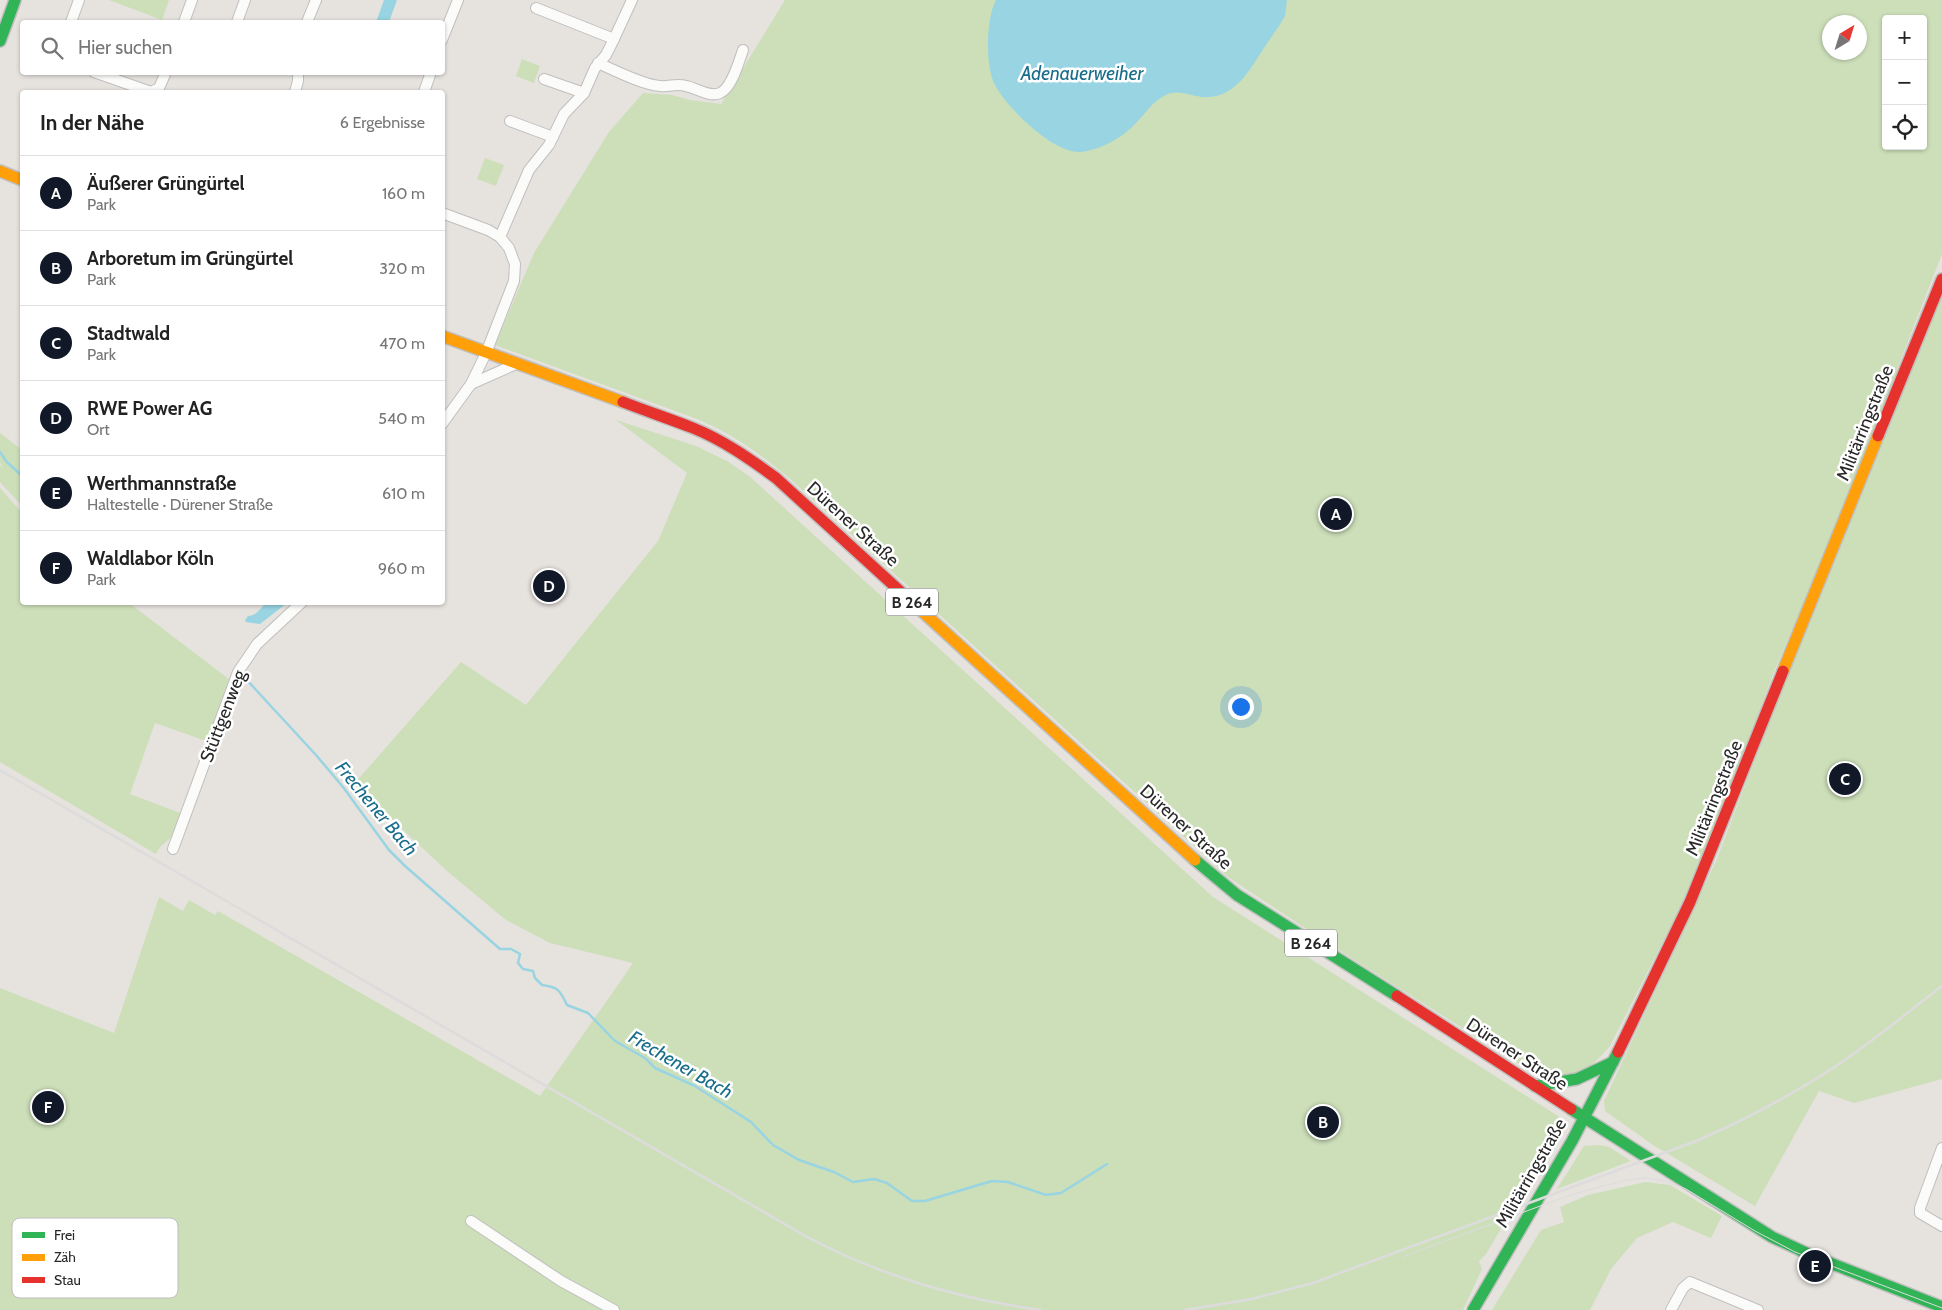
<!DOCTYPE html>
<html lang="de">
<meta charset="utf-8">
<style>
body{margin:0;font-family:Cabin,sans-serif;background:#f6f6f6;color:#222}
.controls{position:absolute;right:15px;top:15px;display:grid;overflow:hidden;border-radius:5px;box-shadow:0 1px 4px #0004}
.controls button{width:45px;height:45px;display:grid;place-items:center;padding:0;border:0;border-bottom:1px solid #e0e0e0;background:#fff;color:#222;font:25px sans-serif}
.compass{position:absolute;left:1822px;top:15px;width:45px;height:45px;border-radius:50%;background:#fff;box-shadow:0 1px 4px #0004;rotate:38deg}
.you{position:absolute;left:1240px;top:706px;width:18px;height:18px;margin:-12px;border:4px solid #fff;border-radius:50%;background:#1a73e8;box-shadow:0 0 0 8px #1a73e833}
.badge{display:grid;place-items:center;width:32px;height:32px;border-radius:50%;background:#111827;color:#fff;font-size:16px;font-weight:700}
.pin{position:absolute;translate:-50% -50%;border:2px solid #fff;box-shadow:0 1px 5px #0006}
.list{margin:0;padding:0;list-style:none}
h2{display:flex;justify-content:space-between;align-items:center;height:65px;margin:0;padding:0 20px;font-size:21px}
h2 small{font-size:16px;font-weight:400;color:#767676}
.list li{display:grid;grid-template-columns:32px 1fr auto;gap:15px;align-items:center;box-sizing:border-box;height:75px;padding:0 20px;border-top:1px solid #e0e0e0}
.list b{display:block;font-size:19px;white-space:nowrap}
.list p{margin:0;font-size:16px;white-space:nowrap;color:#767676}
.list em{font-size:16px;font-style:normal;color:#767676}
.icon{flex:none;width:28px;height:28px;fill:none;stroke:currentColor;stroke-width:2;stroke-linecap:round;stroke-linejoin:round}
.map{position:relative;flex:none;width:1942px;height:1310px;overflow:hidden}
.search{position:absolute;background:#fff;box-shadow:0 1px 4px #0004;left:20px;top:20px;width:425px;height:55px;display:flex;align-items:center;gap:12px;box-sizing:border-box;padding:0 18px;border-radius:5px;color:#767676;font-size:19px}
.panel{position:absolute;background:#fff;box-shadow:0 1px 4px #0004;left:20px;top:90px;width:425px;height:515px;border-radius:5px}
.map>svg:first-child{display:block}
</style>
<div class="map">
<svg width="1942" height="1310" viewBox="0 0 1942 1310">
<rect width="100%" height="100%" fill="#e6e2de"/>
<g fill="#ccdfb9" fill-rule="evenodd">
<polygon points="109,0 169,0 162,20"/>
<path d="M 785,0 L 1942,0 L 1942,254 L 1899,364 L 1871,444 L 1774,672 L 1728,794 L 1681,906 L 1610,1046 C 1590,1069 1572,1084 1540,1077 L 1329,944 L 1228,877 L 788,477 C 757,452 735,435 697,419 L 495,345 L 534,253 L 609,132 L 643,93 L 672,95 L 690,100 L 721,104 ZM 1886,19 L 1923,19 L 1923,146 L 1886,146 ZM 1830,22 L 1860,22 L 1860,52 L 1830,52 Z"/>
<polygon points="522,59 540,66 534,83 516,76"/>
<polygon points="485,158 504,165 496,186 477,179"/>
<polygon points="1942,287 1942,1079 1854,1103 1819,1091 1755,1206 1653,1145 1605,1111 1604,1101 1716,861 1779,697"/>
<polygon points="616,420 696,446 727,461 749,476 1213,897 1558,1116 1561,1122 1557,1134 1486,1254 1479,1261 1482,1269 1463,1310 0,1310 0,988 114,1033 159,897 183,911 189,900 215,915 218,911 540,1096 620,982 633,963 550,943 506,920 447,871 354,784 461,662 526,705 658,541 687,473"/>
<polygon points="0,433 22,450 22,506 0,482 0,465 3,468 0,462"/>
<polygon points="0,488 22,513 22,602 129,603 230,680 209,742 155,723 130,794 183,814 175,834 160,847 156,854 0,762"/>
<polygon points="1600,1145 1609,1147 1631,1161 1557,1189 1584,1146"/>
<polygon points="1645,1182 1670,1185 1722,1216 1711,1238 1673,1222 1637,1238 1611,1269 1590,1310 1492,1310 1541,1230 1564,1222 1560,1207 1588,1195"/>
</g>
<g fill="#98d4e2">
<polygon points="384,0 397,0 389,22 376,22"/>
<path d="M 996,0 L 1287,0 L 1285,16 C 1279,27 1271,37 1264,48 C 1250,69 1236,97 1207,97 C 1194,98 1179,88 1166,95 C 1152,101 1144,116 1133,126 C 1120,139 1098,151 1079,152 C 1052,152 1007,108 995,85 C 985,67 986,18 996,0 Z"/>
<path d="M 266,602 L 287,603 L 260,624 L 246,622 L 245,620 L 248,616 C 256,616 261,608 266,602 Z"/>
</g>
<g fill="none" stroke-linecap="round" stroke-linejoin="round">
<g stroke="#98d4e2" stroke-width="2.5">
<polyline points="0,452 6,461 22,476"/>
<path d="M 245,678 L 316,755 L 343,787 L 389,850 L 405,866 L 500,949 L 511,949 L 520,954 L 518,963 L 523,969 L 533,971 L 535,978 L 542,985 C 558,987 560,990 567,1005 L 588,1013 L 615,1041 L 645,1058 L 655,1068 L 695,1086 L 751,1122 L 773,1145 L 799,1160 L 834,1172 L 853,1182 L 874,1179 L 887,1183 L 912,1201 L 925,1201 L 992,1181 L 1008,1182 L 1046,1195 L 1061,1193 L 1107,1164"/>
</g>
<defs>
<g id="street">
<polyline points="536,8 614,39"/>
<polyline points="71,22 79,0"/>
<polyline points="184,22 192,0"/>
<polyline points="237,22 245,0"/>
<polyline points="307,22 316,0"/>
<polyline points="442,40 458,0"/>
<path d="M 598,63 C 614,70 643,85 660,86 C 669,87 677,83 686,86 C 696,88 710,98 720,93 C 732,88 739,61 743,50"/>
<polyline points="94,72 151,92 159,88 166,72"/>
<polyline points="544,79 584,93"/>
<polyline points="295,92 298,81 298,72"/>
<polyline points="424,92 431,72"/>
<polyline points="510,121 553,137"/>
<polyline points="442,213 488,230 500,237 509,248 515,264 514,281 486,353 471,384 442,424"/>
<polyline points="500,237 529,170 549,145 564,114 584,93 595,68 606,55 614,39 632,0"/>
<polyline points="471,384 516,364"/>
<polyline points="173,849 238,672 257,644 302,602"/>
<polyline points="1942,1148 1920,1208 1920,1213 1942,1226"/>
<polyline points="471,1221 561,1281 614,1310"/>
<polyline points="1671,1310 1683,1288 1690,1282 1758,1310"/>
</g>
<g id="fast">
<polyline points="0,41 15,0"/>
<polyline points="1195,860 1237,895 1397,996"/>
<polyline points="1535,1086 1577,1079 1613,1062"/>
<polyline points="1571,1109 1772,1237 1815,1257 1942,1307"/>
<polyline points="1473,1310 1572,1141 1618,1052"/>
</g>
<g id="slow">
<polyline points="0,171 22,180"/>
<polyline points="442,336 623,402"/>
<polyline points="913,603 1195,860"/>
<polyline points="1783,671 1878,436"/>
</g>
<g id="jam">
<path d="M 623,402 C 646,411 670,419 693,428 C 723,440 750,459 776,478 L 913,603"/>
<polyline points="1878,436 1942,279"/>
<polyline points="1397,996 1571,1109"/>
<polyline points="1618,1052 1690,902 1783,671"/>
</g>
</defs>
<use href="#street" stroke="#c0bfbf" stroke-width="12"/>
<use href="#fast" stroke="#c0bfbf" stroke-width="14"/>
<use href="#slow" stroke="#c0bfbf" stroke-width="14"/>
<use href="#jam" stroke="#c0bfbf" stroke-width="14"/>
<use href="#street" stroke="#fbfbfa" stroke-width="10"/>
<use href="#fast" stroke="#30b455" stroke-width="11"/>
<use href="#slow" stroke="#ff9f0a" stroke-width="11"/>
<use href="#jam" stroke="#e5322d" stroke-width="11"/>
<polyline stroke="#dddcdd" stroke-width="1" points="1402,1257 1570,1195 1626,1180 1645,1178 1665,1181 1686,1189 1755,1231 1795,1252 1942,1308"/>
<g stroke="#dddcdd" stroke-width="2.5">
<path d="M 0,770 L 807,1237 C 881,1276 958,1299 1041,1310"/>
<path d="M 1185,1310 L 1252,1299 L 1313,1283 L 1699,1140 C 1746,1119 1792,1095 1836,1066 C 1872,1042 1907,1013 1942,986"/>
</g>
</g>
<g text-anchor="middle" stroke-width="5" stroke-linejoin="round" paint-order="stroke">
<g fill="#fff" stroke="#686868" stroke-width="1">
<rect x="886" y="588.5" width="52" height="27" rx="4"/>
<rect x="1285" y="929.5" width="52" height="27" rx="4"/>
</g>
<g font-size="16" font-weight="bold" fill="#282828">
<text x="912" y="608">B 264</text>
<text x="1311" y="949">B 264</text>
</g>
<g font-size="18" fill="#282828" stroke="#fff">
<text transform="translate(1865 423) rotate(-68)" y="6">Militärringstraße</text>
<text transform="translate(853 524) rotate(42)" y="6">Dürener Straße</text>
<text transform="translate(223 716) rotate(-69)" y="6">Stüttgenweg</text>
<text transform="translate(1714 798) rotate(-68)" y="6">Militärringstraße</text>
<text transform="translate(1186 827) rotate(42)" y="6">Dürener Straße</text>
<text transform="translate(1517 1054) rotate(33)" y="6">Dürener Straße</text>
<text transform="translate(1531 1173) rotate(-60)" y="6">Militärringstraße</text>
</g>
<g font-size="19" font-style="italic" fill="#186d8b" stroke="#fff">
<text x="1082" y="80">Adenauerweiher</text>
<text transform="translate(377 808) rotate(50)" y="7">Frechener Bach</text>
<text transform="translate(681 1064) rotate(30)" y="7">Frechener Bach</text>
</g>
</g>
<rect x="12" y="1218" width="166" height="80" rx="8" fill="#fff" stroke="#bebebe" stroke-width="1"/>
<rect x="22" y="1232" width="23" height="6" fill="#30b455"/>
<rect x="22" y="1254" width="23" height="7" fill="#ff9f0a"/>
<rect x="22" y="1277" width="23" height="6" fill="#e5322d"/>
<g font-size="14" fill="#282828">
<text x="54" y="1240">Frei</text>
<text x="54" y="1262">Zäh</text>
<text x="54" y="1285">Stau</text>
</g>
</svg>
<div class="controls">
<button>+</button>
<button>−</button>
<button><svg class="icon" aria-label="locate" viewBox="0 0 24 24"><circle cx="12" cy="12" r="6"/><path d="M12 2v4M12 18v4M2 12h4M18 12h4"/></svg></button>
</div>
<svg class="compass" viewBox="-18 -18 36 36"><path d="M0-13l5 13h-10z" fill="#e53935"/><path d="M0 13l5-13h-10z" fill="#767676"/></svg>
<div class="you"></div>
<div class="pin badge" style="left:1336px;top:514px">A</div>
<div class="pin badge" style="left:1323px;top:1122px">B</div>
<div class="pin badge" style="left:1845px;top:779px">C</div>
<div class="pin badge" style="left:549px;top:586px">D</div>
<div class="pin badge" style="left:1815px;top:1266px">E</div>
<div class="pin badge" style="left:48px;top:1107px">F</div>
<div class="search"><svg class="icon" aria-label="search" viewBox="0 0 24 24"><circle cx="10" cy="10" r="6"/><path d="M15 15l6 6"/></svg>Hier suchen</div>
<section class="panel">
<h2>In der Nähe<small>6 Ergebnisse</small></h2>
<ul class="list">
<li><span class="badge">A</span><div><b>Äußerer Grüngürtel</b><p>Park</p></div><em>160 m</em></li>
<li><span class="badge">B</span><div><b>Arboretum im Grüngürtel</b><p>Park</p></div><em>320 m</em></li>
<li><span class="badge">C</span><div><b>Stadtwald</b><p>Park</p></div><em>470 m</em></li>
<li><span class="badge">D</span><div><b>RWE Power AG</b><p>Ort</p></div><em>540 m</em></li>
<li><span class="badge">E</span><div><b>Werthmannstraße</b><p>Haltestelle · Dürener Straße</p></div><em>610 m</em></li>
<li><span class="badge">F</span><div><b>Waldlabor Köln</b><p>Park</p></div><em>960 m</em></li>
</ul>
</section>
</div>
